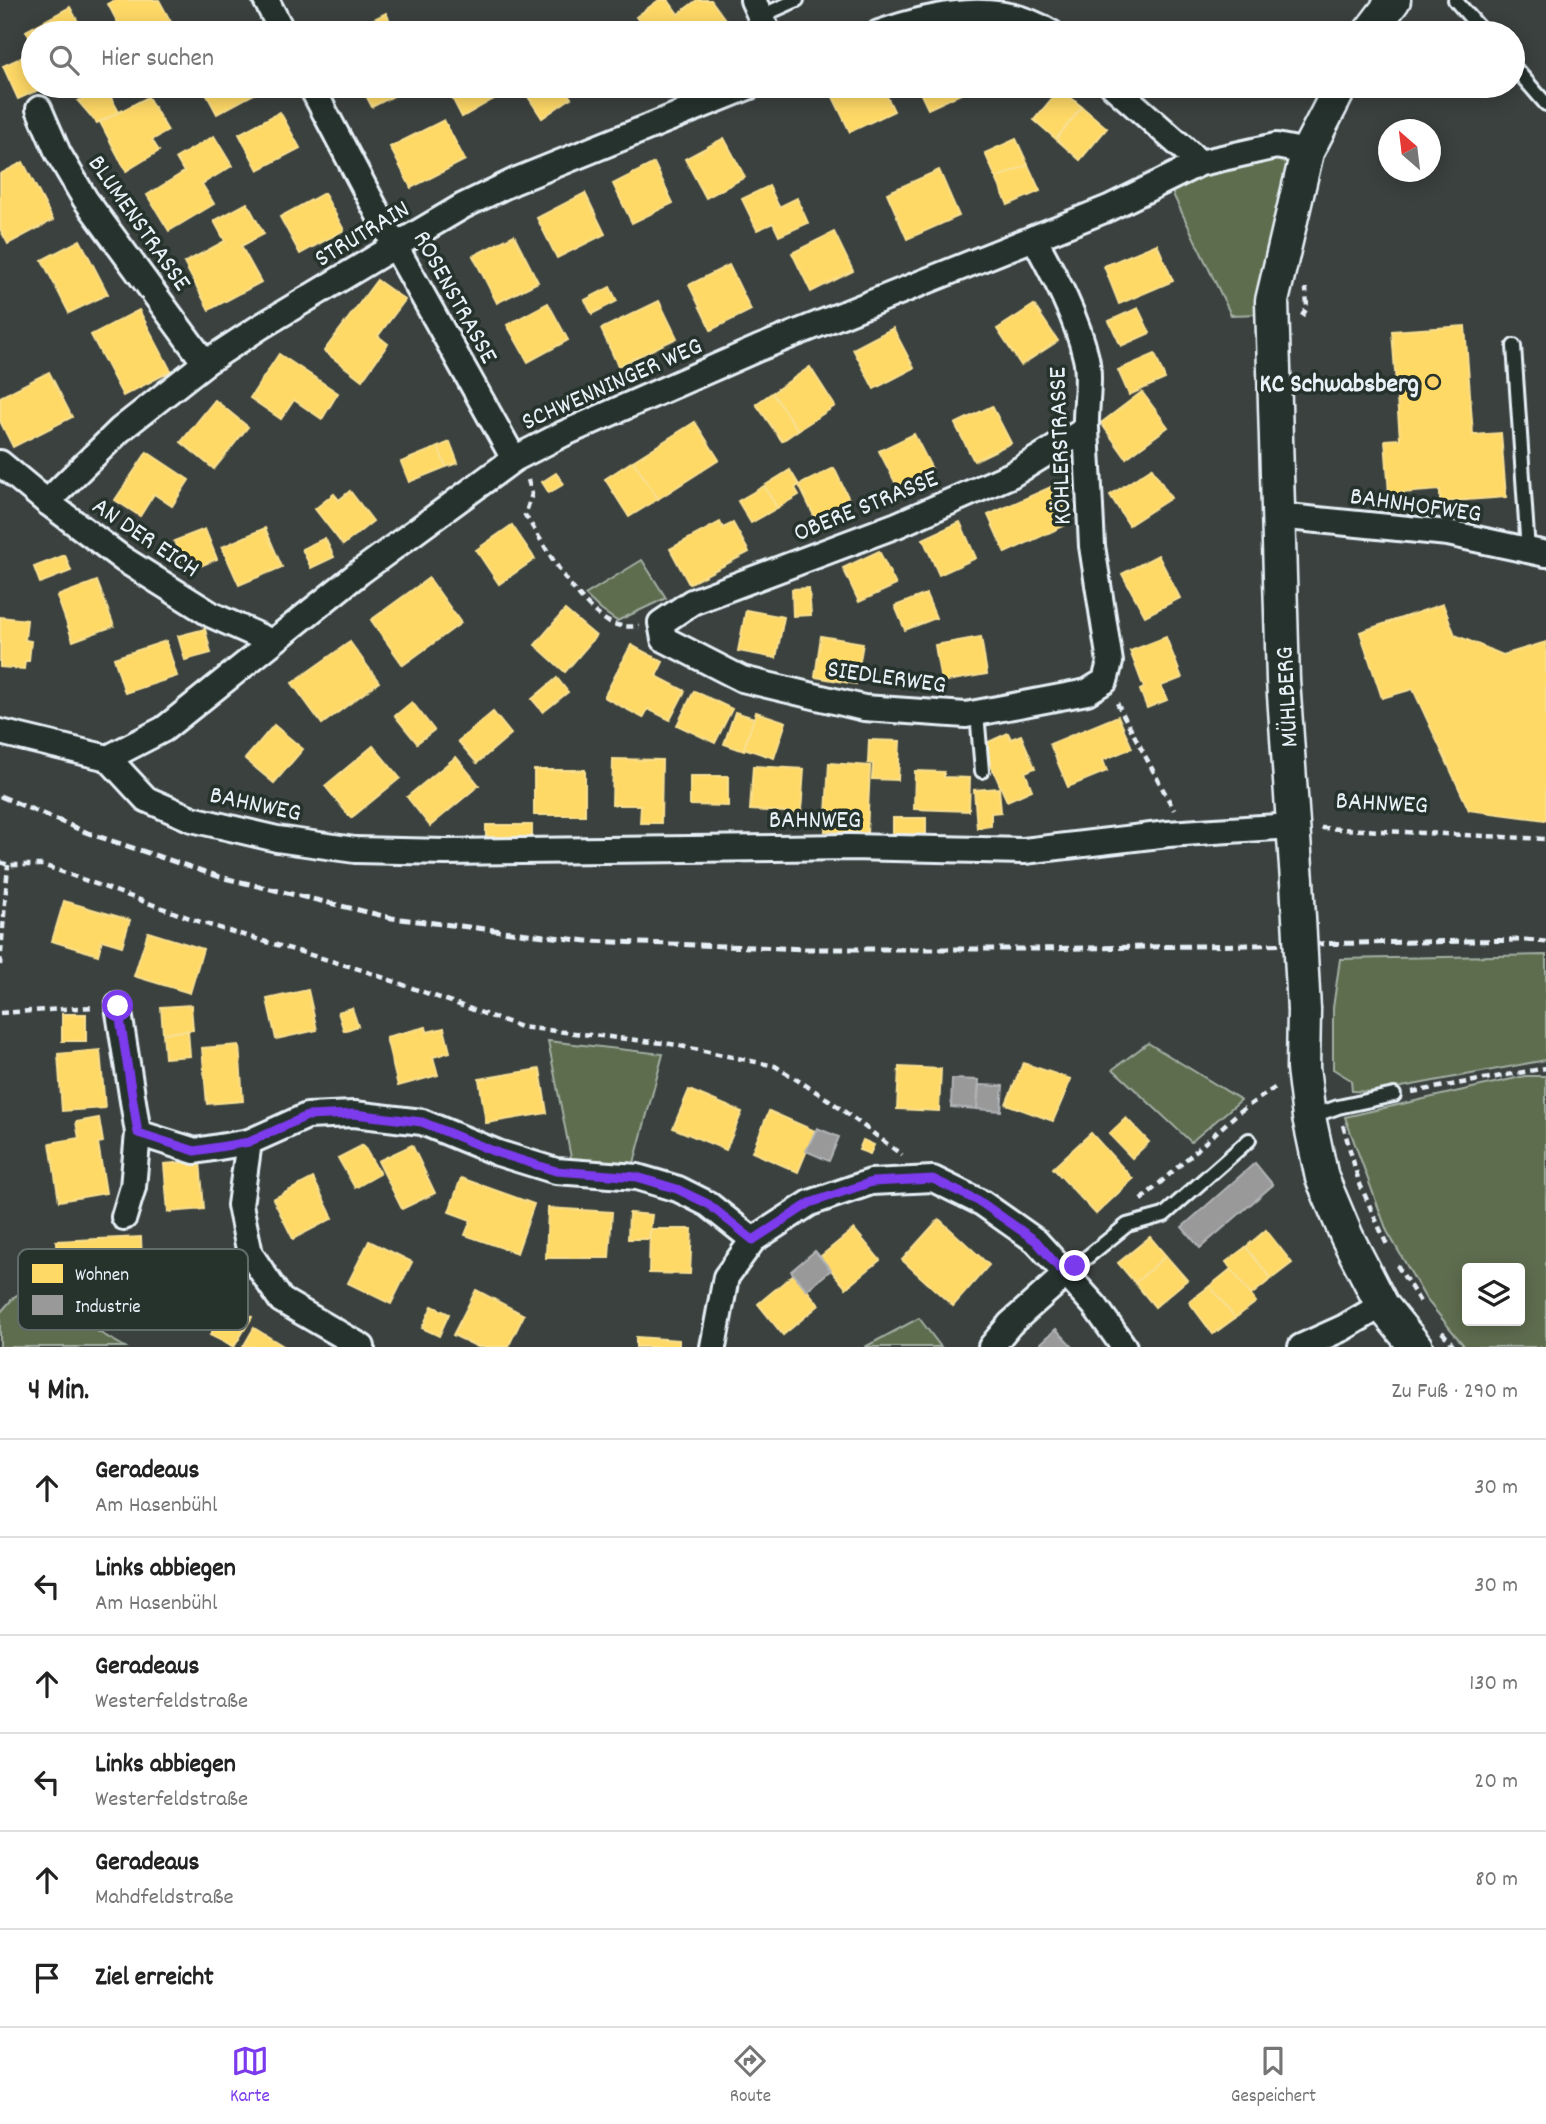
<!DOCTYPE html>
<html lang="de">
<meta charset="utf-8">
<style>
body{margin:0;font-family:Dekko,sans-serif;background:#f6f6f6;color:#222}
.controls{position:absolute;right:21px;bottom:21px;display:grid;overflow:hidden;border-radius:7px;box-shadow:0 4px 18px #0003}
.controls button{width:63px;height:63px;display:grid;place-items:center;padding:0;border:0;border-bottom:2px solid #e0e0e0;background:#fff;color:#222;font:35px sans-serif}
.compass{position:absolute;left:1378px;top:119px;width:63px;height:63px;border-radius:50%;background:#fff;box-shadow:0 4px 18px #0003;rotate:332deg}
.stop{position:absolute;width:21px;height:21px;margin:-16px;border:5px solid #7c3aed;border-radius:50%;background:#fff}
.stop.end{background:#7c3aed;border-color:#fff;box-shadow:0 2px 7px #0008}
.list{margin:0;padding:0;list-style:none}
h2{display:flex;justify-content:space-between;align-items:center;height:91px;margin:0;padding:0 28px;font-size:30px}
h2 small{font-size:23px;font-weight:400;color:#767676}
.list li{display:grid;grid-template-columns:46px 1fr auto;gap:21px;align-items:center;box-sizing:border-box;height:98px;padding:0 28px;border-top:2px solid #e0e0e0}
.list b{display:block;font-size:26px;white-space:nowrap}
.list p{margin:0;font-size:23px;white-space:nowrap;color:#767676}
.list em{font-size:23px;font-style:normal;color:#767676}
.icon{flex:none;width:38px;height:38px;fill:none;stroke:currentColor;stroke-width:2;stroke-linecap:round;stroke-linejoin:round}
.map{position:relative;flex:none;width:1546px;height:1347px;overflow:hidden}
.search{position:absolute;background:#fff;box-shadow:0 4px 18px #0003;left:21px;right:21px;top:21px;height:77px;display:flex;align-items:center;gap:18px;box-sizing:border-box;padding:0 24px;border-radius:38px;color:#767676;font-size:26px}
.sheet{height:679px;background:#fff}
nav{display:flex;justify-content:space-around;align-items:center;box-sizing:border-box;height:98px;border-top:2px solid #e0e0e0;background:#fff;font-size:19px;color:#767676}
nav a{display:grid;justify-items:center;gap:4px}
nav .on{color:#7c3aed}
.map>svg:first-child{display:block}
</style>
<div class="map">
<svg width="1546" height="1347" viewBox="0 0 1546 1347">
<rect width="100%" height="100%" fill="#3b413f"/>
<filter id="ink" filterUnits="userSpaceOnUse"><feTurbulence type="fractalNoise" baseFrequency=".0143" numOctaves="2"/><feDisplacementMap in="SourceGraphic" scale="14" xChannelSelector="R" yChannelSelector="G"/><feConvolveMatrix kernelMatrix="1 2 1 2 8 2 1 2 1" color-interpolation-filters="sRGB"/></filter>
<g filter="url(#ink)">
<g fill="#5e6d4f" stroke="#a3afa4" stroke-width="2" fill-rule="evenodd">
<polygon points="1268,152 1297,158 1262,314 1231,315 1170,188 1205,170"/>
<polygon points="642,560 666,598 617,621 601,610 585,595"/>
<polygon points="1546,955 1546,1060 1375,1092 1352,1091 1351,1080 1333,1069 1333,1008 1340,959"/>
<polygon points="548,1041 663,1054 634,1163 572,1163"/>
<polygon points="1148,1043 1241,1100 1191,1142 1113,1069"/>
<path d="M 1525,1076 L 1546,1076 L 1546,1347 L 1465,1347 L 1426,1299 L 1387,1231 L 1345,1117 ZM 1467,1268 L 1520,1268 L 1520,1321 L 1467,1321 Z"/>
<polygon points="25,1290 125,1347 0,1347 0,1313 14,1297"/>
<polygon points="919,1318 941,1347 865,1347"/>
</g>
<g fill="#ffd966" stroke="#f8e092" stroke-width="2">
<polygon points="115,0 159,0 171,22 150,33 123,33 108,4"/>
<polygon points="659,0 668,0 678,14 697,0 711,0 735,33 684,33 676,23 662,33 648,33 636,17"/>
<polygon points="70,7 84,33 33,33 33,44 26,31"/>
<polygon points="386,13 396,33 346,33"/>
<polygon points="29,54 33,65 33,86 42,86 43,88 18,99 3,66"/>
<polygon points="202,86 269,86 217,114"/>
<polygon points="361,86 413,86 372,107"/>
<polygon points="465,86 483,86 492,100 462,117 450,94"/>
<polygon points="483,86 513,86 514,88 492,100"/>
<polygon points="521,86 562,86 571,98 542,118"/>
<polygon points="855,86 882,86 894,111 850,132 833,97"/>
<polygon points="917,86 978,86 928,109"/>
<polygon points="105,87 119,112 97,123 78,101"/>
<polygon points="1060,89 1082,107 1056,139 1034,120"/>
<polygon points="148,97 168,131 152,140 159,151 126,171 100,122"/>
<polygon points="1082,107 1107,128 1080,160 1056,139"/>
<polygon points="280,112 300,148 258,170 239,134"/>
<polygon points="444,120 465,160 411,188 390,147"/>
<polygon points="214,136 232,166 202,184 214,204 169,231 147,195 184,172 176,158"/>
<polygon points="724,138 745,177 706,198 685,159"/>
<polygon points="1016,139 1028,165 996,178 985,153"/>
<polygon points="23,162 53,220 8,244 0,229 0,174"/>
<polygon points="654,163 673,203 632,223 613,184"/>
<polygon points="1028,165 1040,191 1008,205 996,178"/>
<polygon points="939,170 959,216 907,239 887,193"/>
<polygon points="769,186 779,207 797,198 808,223 779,236 773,223 757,230 742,199"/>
<polygon points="324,193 344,230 300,254 280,217"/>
<polygon points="585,193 605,234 557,258 537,218"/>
<polygon points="247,203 264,234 241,246 261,282 209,310 184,263 225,241 214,221"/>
<polygon points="834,232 853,271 811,292 792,253"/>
<polygon points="514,235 538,282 497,303 473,256"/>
<polygon points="80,240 108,294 69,313 42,260"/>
<polygon points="1157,244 1173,281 1119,304 1104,266"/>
<polygon points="729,265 751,310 711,330 689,285"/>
<polygon points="377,280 405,300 378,336 388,344 362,380 324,351"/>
<polygon points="610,287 617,301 592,314 585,300"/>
<polygon points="659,301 677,338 618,366 601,329"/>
<polygon points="548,303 568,340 528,362 507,325"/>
<polygon points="1034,305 1058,341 1021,365 997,329"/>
<polygon points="1138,308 1150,333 1121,346 1109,321"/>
<polygon points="139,310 171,371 123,396 91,335"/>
<polygon points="1465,326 1473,435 1501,433 1506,497 1440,502 1440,490 1389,494 1385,440 1400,439 1392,331"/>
<polygon points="893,328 914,368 874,389 853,349"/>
<polygon points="279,354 338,393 322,419 294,400 281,419 250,398"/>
<polygon points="1155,354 1165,379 1129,395 1118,370"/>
<polygon points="810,367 835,406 798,430 772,393"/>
<polygon points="49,372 72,417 13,447 0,421 0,397"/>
<polygon points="1142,392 1168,427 1126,458 1101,423"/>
<polygon points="772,393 798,430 782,441 756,404"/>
<polygon points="215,400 248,427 214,469 181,442"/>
<polygon points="992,406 1011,443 974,461 955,424"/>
<polygon points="695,422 719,460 658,499 633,461"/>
<polygon points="914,434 932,469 897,486 879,451"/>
<polygon points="450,442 458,463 446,467 438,447"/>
<polygon points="438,447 446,467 409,482 401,462"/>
<polygon points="147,452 189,480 172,506 154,494 140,516 115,500"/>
<polygon points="633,461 658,499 629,517 605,479"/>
<polygon points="834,468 850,501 815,518 799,485"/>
<polygon points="1152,468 1171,498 1129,525 1110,495"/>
<polygon points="790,470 799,485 795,488 799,495 777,508 764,486"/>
<polygon points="556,473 564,484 549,493 542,482"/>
<polygon points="764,486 777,508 751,523 738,501"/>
<polygon points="1053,486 1070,523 1005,553 988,515"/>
<polygon points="350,491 373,521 343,545 315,509 334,494 339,500"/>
<polygon points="720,522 723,528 733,523 749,552 689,584 670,549"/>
<polygon points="960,522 976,558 939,575 923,539"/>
<polygon points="512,525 535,559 499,584 476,550"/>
<polygon points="265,528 282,567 239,585 222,547"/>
<polygon points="205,529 217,559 186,572 174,541"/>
<polygon points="325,538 334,557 311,568 302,549"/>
<polygon points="879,551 896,585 859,602 843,568"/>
<polygon points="65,555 71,571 40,583 34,567"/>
<polygon points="1158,555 1180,598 1145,616 1122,574"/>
<polygon points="429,578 461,623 403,665 371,620"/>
<polygon points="97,581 114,626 73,641 57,596"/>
<polygon points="809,588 811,615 793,616 792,589"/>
<polygon points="926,594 936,618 905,630 895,606"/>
<polygon points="1443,604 1455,635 1503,655 1546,642 1546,820 1469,810 1413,689 1382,698 1360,632"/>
<polygon points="565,610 596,636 565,672 535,645"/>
<polygon points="746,610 784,617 776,658 738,651"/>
<polygon points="0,617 27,620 25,640 31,641 29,661 25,661 24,669 0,667"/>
<polygon points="205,629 211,653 185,660 178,636"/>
<polygon points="821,636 863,643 856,684 815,677"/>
<polygon points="981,637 987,674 941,682 935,645"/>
<polygon points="1166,637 1182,678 1161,686 1167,700 1147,708 1140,690 1144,688 1130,651"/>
<polygon points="166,641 177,676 125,693 114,658"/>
<polygon points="350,642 379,682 322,724 292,683"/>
<polygon points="631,645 663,662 656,676 685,691 670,720 648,709 643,718 604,697"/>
<polygon points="557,678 568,692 543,712 532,699"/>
<polygon points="694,691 732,709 715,743 677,725"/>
<polygon points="412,702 434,730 417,743 395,716"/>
<polygon points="493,712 511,734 477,763 458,741"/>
<polygon points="735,712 754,718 744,751 724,744"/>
<polygon points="756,712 786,722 774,758 744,748"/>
<polygon points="1118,716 1132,748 1103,760 1107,771 1068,787 1050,744"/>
<polygon points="274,725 303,749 274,783 245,759"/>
<polygon points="1008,733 1011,739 1021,735 1035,768 1025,772 1032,790 1007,801 982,745"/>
<polygon points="869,740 900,741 898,780 872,779 873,764 868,763"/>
<polygon points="373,746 400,778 351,818 325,786"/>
<polygon points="456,757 479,785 430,826 407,797"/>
<polygon points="613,759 662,760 661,823 640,823 641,805 612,805"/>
<polygon points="829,763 870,766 867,834 825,831"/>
<polygon points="753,766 804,769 801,813 750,810"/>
<rect x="534" y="770" width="51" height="45"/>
<polygon points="915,771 944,772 944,777 970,778 969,811 914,809"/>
<polygon points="690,776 728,776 728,806 690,805"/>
<polygon points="999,788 1001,812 991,813 991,826 977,828 974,790"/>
<rect x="893" y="818" width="33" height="24"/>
<rect x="486" y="825" width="46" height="18"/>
<polygon points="64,901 130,920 122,946 102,940 98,955 52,941"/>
<polygon points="148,932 203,949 190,993 134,976"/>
<polygon points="308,990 317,1030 276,1039 267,999"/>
<polygon points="191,1005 193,1030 163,1033 161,1007"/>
<polygon points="352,1008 358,1026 344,1031 338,1012"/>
<rect x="62" y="1014" width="24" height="27"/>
<polygon points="426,1027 427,1032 444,1028 450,1052 433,1057 438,1075 398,1086 386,1037"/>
<polygon points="188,1031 190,1056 165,1058 163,1033"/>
<polygon points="239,1045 243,1101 207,1104 202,1048"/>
<polygon points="100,1050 105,1108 62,1111 58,1054"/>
<polygon points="1023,1063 1071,1079 1053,1121 1006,1104"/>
<polygon points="899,1067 941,1069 939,1111 897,1109"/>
<polygon points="540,1069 547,1113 486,1123 479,1079"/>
<polygon points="689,1090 742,1112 726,1150 673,1128"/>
<polygon points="769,1111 815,1131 798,1172 752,1152"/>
<polygon points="99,1118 103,1142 98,1143 106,1193 59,1201 50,1143 79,1138 76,1122"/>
<polygon points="1126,1118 1149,1142 1132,1158 1109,1134"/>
<polygon points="1091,1133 1133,1179 1096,1214 1053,1168"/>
<polygon points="863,1140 874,1145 870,1154 859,1150"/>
<polygon points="363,1145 380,1174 355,1188 338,1158"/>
<polygon points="412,1145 435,1193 402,1209 378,1161"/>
<polygon points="200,1161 204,1209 168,1212 164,1164"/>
<polygon points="313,1178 333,1218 293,1239 273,1199"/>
<polygon points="461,1178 534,1204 517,1253 465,1235 471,1220 449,1212"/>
<polygon points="548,1208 612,1212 609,1258 546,1258"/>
<polygon points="629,1213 652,1215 649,1239 628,1239"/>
<polygon points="939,1219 989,1265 953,1306 902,1260"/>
<polygon points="650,1229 692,1229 690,1274 649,1273"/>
<polygon points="854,1229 880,1260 846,1288 820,1257"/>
<polygon points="1266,1230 1292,1263 1271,1279 1246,1247"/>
<polygon points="141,1237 143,1289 58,1293 56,1241"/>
<polygon points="1150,1237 1166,1256 1135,1283 1118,1263"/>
<polygon points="369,1241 412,1262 391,1304 348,1283"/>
<polygon points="1246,1247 1271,1279 1251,1295 1226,1262"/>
<polygon points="1166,1256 1187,1280 1155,1307 1135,1283"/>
<polygon points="1231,1269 1256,1302 1235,1318 1210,1286"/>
<polygon points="794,1274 819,1305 783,1335 758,1304"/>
<polygon points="1210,1286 1235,1318 1213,1334 1189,1302"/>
<polygon points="476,1290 524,1315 508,1347 478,1347 453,1335"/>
<polygon points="229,1303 252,1317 234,1347 210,1335"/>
<polygon points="432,1306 449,1314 439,1336 422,1328"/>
<polygon points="254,1328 285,1347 243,1347"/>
<polygon points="636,1337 679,1340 679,1347 636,1347"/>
</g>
<g fill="#999" stroke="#b1b3b6" stroke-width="2">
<polygon points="952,1079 979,1080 977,1109 951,1107"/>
<polygon points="979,1085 1003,1086 1001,1111 977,1109"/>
<polygon points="817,1128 839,1137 829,1161 806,1151"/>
<polygon points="1255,1163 1273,1185 1200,1248 1182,1227"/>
<polygon points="815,1251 831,1270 807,1290 791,1271"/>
<polygon points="1056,1329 1073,1347 1037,1347"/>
</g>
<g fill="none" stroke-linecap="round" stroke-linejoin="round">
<defs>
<g id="service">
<polyline points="1455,0 1484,33"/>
<polyline points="761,16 797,0"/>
<polyline points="1513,66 1546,104"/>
<polyline points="1514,346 1528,551"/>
<polyline points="977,713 982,771"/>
<polyline points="1310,1117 1338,1107 1394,1095"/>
<polyline points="1065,1275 1127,1225 1164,1215 1249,1140"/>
</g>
<g id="minor">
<polyline points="266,0 283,33"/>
<polyline points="753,0 768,33"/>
<path d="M 879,33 C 936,13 999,0 1051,33"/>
<polyline points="311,86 395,246 514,459"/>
<polyline points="1113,86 1200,163"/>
<polyline points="39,109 58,153 85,199 205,363"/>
<path d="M 1034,238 C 1054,275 1077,317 1086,358 C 1091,378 1085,408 1086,429 L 1092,546 L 1110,662 L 1105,681 L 1087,692 L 966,715 L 864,708 L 742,679 L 664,639 L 661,623 L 692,602 L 897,525 L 1011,475 L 1086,429"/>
<polyline points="0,463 47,502 123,559 212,615 272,642"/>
<polyline points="47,502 120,430 205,363 260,327 375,258 463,206 515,181 750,86"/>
<polyline points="1278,516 1448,533 1546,554"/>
<polyline points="0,732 108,758 164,729 360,572 514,459 563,434 759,348 1109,208 1200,163 1276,146 1307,152"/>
<polyline points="108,758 146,799 192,819 277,839 355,850 446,852 850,847 1024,851 1168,834 1292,826"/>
<polyline points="118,1006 138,1133 195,1151 249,1142"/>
<polyline points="124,1217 133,1187 138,1133"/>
<polyline points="362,1347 281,1300 250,1254 240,1205 249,1142 307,1116 354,1114 422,1122 498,1153 556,1171 637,1177 678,1189 708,1204 753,1240"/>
<polyline points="713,1347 726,1277 753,1240 810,1203 871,1182 933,1179 982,1203 1036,1241 1095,1306 1124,1347"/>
<polyline points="991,1347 1010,1324 1065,1275"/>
<polyline points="1301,1347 1343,1328 1382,1305"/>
</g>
<g id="tertiary">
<polyline points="1369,33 1394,0"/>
<polyline points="1297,881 1283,680 1272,301 1307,152 1341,86"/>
<polyline points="1304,1010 1303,1068 1309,1117 1322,1178 1347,1237 1382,1305 1416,1347"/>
</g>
</defs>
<use href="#service" stroke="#e8f1f8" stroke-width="18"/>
<use href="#minor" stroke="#e8f1f8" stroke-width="30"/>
<use href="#tertiary" stroke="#e8f1f8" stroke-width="37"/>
<g stroke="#e8f1f8" stroke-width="4.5" stroke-dasharray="7 5" stroke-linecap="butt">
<polyline points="1302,316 1307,308 1306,288"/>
<path d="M 528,480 L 532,494 L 525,515 C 547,548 573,600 607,621 C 617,627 627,627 639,626"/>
<polyline points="1117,703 1174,810"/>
<polyline points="1321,828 1546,839"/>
<polyline points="0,862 8,865 43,865 209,925 362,970 521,1027 671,1044 775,1066 829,1100 902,1155"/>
<polyline points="0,965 8,865"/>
<polyline points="0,1013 93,1007"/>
<polyline points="1412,1092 1546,1068"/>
<polyline points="1343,1125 1359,1182 1387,1245"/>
<polyline points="1141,1200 1239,1112 1276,1087"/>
<polyline points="1397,1265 1422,1305"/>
<polyline points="1442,1332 1455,1347"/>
</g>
<use href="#service" stroke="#26332d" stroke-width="12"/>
<use href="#minor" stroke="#26332d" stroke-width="24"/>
<use href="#tertiary" stroke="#26332d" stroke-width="32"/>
<polyline stroke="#e8f1f8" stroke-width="5" stroke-dasharray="10 5" stroke-linecap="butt" points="0,796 88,833 220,877 392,918 587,941 807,949 1034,949 1525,940 1546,942"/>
<defs>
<polyline id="tertiary-bridge" points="1297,881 1304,1010"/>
</defs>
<use href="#tertiary-bridge" stroke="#e8f1f8" stroke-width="37" stroke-linecap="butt"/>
<use href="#tertiary-bridge" stroke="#26332d" stroke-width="32"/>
</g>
</g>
<g fill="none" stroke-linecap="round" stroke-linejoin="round" filter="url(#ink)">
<polyline stroke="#7c3aed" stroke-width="9" points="118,1006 138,1133 195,1151 249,1142 307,1116 354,1114 422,1122 498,1153 556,1171 637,1177 677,1189 708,1204 753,1240 810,1203 872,1182 933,1179 982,1203 1036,1241 1065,1275 1075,1266"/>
</g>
<circle fill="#ffd166" stroke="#26332d" stroke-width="2.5" cx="1433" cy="382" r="7"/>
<g text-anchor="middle" stroke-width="7" stroke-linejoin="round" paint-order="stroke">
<g font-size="26" fill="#e8f1f8" stroke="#26332d">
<text transform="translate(141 222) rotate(55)" y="9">BLUMENSTRASSE</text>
<text transform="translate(361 232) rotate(-31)" y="9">STRUTRAIN</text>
<text transform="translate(457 296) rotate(61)" y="9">ROSENSTRASSE</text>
<text transform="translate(611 382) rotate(-24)" y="9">SCHWENNINGER WEG</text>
<text transform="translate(1058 446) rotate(-92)" y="9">KÖHLERSTRASSE</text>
<text transform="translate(1416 503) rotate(8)" y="9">BAHNHOFWEG</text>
<text transform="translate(865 504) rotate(-22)" y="9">OBERE STRASSE</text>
<text transform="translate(147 536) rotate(34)" y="9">AN DER EICH</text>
<text transform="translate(887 675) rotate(8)" y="9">SIEDLERWEG</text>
<text transform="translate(1285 697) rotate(-93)" y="9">MÜHLBERG</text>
<text transform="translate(1382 801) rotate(3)" y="9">BAHNWEG</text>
<text transform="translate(256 802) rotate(12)" y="9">BAHNWEG</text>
<text x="815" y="827">BAHNWEG</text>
</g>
<g font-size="26" font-weight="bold" fill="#e8f1f8" stroke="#26332d" text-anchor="end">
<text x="1419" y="391">KC Schwabsberg</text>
</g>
</g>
<rect x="18" y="1249" width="230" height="81" rx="10" fill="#26332d" stroke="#606c6a" stroke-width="2"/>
<rect x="32" y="1264" width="31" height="19" fill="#ffd966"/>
<rect x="32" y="1295" width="31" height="20" fill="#999"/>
<g font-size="19" fill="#e8f1f8">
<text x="75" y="1280">Wohnen</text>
<text x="75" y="1312">Industrie</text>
</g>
</svg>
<div class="controls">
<button><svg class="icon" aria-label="layers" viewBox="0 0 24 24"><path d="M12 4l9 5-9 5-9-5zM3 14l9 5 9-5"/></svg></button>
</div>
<svg class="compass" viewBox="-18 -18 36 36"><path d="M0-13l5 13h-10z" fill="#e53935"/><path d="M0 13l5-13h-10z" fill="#767676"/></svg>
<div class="stop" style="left:118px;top:1006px"></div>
<div class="stop end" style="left:1075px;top:1266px"></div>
<div class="search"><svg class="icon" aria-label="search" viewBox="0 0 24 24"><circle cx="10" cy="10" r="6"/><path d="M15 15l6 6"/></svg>Hier suchen</div>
</div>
<section class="sheet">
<h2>4 Min.<small>Zu Fuß · 290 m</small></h2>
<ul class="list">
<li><svg class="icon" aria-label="ahead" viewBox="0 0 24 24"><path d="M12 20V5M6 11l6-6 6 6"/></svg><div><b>Geradeaus</b><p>Am Hasenbühl</p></div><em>30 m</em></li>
<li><svg class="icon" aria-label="left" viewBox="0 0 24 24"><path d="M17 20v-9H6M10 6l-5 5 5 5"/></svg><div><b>Links abbiegen</b><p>Am Hasenbühl</p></div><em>30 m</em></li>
<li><svg class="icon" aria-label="ahead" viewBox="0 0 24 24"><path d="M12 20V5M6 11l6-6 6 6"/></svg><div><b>Geradeaus</b><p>Westerfeldstraße</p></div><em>130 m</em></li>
<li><svg class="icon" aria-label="left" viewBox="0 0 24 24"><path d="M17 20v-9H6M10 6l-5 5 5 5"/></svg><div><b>Links abbiegen</b><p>Westerfeldstraße</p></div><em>20 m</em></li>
<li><svg class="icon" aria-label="ahead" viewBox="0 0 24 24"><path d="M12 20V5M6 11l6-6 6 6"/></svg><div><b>Geradeaus</b><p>Mahdfeldstraße</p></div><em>80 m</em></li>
<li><svg class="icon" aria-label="arrive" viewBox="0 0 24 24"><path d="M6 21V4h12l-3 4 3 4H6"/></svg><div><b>Ziel erreicht</b></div></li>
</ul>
</section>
<nav>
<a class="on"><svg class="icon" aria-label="map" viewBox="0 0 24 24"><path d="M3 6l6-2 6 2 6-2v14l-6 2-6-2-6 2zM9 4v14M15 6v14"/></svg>Karte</a>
<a><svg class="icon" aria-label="directions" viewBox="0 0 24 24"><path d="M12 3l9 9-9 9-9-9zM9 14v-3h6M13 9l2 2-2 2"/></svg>Route</a>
<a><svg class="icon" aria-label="saved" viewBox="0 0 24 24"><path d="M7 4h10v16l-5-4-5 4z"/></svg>Gespeichert</a>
</nav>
